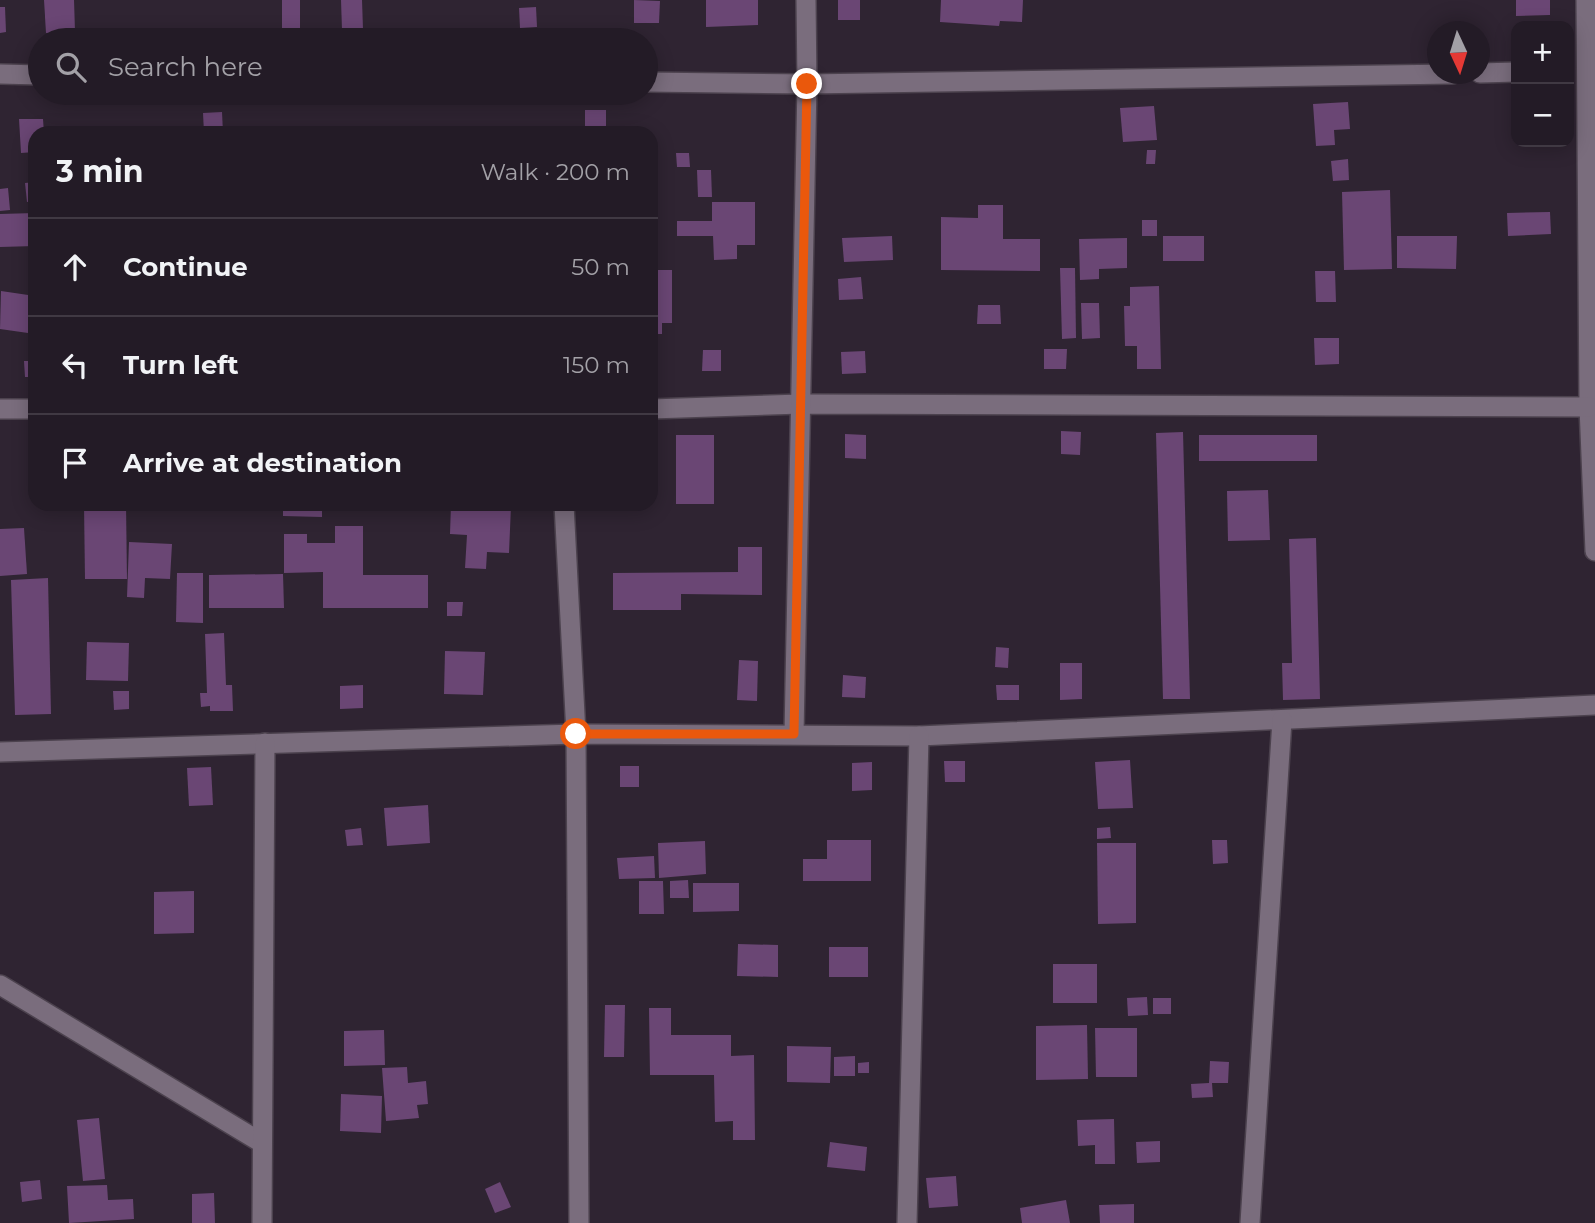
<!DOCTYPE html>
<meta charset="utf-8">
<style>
body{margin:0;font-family:Montserrat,sans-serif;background:#2f2832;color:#f1f3f6}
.controls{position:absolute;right:21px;top:21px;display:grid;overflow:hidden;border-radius:14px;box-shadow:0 4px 18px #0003}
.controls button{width:63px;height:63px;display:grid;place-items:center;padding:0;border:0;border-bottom:2px solid #403943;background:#231b26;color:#f1f3f6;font:35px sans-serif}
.compass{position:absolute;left:1427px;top:21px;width:63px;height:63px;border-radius:50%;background:#231b26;box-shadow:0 4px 18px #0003;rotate:176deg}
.stop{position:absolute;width:21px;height:21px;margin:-16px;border:5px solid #ea580c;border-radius:50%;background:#fff}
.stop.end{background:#ea580c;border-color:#fff;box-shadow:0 2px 7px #0008}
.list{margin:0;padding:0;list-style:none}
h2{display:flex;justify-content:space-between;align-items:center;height:91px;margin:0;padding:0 28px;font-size:30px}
h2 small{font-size:23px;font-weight:400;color:#a3a1a7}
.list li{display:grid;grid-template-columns:46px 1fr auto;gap:21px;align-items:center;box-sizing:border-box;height:98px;padding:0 28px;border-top:2px solid #403943}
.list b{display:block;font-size:26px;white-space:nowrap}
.list em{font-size:23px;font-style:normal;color:#a3a1a7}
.icon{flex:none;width:38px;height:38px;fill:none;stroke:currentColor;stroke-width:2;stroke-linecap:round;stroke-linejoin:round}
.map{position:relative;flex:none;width:1595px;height:1223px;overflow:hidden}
.search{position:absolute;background:#231b26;box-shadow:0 4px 18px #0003;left:28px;top:28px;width:630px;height:77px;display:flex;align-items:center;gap:18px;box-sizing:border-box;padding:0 24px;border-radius:38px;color:#a3a1a7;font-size:26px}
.panel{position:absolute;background:#231b26;box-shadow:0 4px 18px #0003;left:28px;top:126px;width:630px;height:385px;border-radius:21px}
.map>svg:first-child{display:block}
</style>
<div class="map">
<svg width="1595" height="1223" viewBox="0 0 1595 1223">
<rect width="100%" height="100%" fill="#2f2432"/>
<g fill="#6a4674">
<polygon points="44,0 74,0 75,32 46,33"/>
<rect x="282" y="0" width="18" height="31"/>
<polygon points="341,0 362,0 363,29 342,30"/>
<polygon points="634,0 660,1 659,23 634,23"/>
<polygon points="706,0 758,0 758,25 706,27"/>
<rect x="838" y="0" width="22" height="20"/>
<polygon points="941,0 1023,0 1022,22 1000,21 999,26 940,22"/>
<polygon points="1516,0 1550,0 1550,15 1516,16"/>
<polygon points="0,7 5,7 6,32 0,33"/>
<polygon points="536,7 537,27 520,28 519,8"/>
<polygon points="1348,102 1350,129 1334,130 1335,145 1316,146 1313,104"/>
<polygon points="1154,106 1157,140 1123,142 1120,108"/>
<rect x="585" y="110" width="21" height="20"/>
<polygon points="222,112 223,133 204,133 203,113"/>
<polygon points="19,119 43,119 44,133 35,133 35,152 21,153"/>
<polygon points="1147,150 1156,150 1155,164 1146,164"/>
<polygon points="676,153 689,153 690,167 677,167"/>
<polygon points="1348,159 1349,180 1333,181 1331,161"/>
<polygon points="697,170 711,170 712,197 698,197"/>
<polygon points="35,182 35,201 27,202 25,183"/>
<polygon points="8,188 10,210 0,211 0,189"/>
<polygon points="1390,190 1392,269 1344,270 1342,192"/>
<polygon points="712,202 755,202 755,245 737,245 737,259 714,260 713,236 677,236 677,221 712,221"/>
<polygon points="978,205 1003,205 1003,239 1040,239 1040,271 941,270 941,217 978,218"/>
<polygon points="1550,212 1551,234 1508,236 1507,213"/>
<polygon points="35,213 35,246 0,247 0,214"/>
<rect x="1142" y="220" width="15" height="16"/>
<polygon points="892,236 893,260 844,262 842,238"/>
<rect x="1163" y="236" width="41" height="25"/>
<polygon points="1397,236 1457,236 1456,269 1397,268"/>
<polygon points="1127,238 1127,268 1099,269 1099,279 1080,280 1079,239"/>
<polygon points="1060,268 1075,268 1076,338 1062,339"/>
<polygon points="651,270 672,270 672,323 662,323 662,334 651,334"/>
<polygon points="1315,271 1335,271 1336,302 1316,302"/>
<polygon points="861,277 863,299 839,300 838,279"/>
<polygon points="1159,286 1161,369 1137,369 1137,346 1125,346 1124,306 1130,306 1130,287"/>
<polygon points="1,291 35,296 35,334 0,329"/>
<polygon points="1081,303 1099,303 1100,338 1082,339"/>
<polygon points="978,305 1000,305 1001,324 977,324"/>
<polygon points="1314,338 1339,338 1339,364 1315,365"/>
<polygon points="1044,349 1067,349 1066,369 1044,369"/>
<polygon points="703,350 721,350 721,371 702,371"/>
<polygon points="865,351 866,373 842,374 841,352"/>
<polygon points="24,361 35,361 35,377 25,377"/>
<polygon points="1061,431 1081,432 1080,455 1061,454"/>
<polygon points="1183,432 1190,699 1163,699 1156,433"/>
<polygon points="845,434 866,435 866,459 845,458"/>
<rect x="676" y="435" width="38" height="69"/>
<rect x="1199" y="435" width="118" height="26"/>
<polygon points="1268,490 1270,540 1228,541 1227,491"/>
<polygon points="84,504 126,504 127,579 85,579"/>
<polygon points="283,504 322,504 322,517 283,516"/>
<polygon points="451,504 511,506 509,553 487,552 486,569 465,568 467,535 450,534"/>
<polygon points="335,526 363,526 363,575 428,575 428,608 323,608 323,572 284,573 284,534 307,534 307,543 335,543"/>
<polygon points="24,528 27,574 0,576 0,529"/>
<polygon points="1316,538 1320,699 1283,700 1282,663 1292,663 1289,539"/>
<polygon points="129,542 172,544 170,579 145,578 144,598 127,597"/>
<polygon points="738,547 762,547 762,595 681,594 681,610 613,610 613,573 738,572"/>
<polygon points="177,573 203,573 203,623 176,622"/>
<polygon points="283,574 284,608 209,608 209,575"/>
<polygon points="48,578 51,714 15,715 11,580"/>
<polygon points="447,602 463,602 462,616 447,616"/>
<polygon points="224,633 226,685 232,685 233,711 210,711 210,706 201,707 200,693 207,693 205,634"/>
<polygon points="87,642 129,643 128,681 86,680"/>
<polygon points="996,647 1009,648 1008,668 995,667"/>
<polygon points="445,651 485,652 483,695 444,694"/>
<polygon points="739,660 758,661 757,701 737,700"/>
<polygon points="1060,663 1082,663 1082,699 1060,700"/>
<polygon points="843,675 866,677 865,698 842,697"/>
<polygon points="363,685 363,708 340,709 340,686"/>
<polygon points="996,685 1019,685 1019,700 997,700"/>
<polygon points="113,691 129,691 129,709 114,710"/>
<polygon points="1130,760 1133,808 1098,809 1095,762"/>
<polygon points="944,761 965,761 965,782 945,782"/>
<polygon points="872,762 872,790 852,791 852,763"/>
<rect x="620" y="766" width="19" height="21"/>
<polygon points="211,767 213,805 189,806 187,768"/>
<polygon points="428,805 430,843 387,846 384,808"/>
<polygon points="1110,827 1111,838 1097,839 1097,828"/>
<polygon points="361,828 363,845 347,846 345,830"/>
<polygon points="827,840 871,840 871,881 803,881 803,859 827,859"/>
<polygon points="1212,840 1227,840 1228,863 1213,864"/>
<polygon points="705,841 706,874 659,878 658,843"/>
<polygon points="1097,843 1136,843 1136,923 1098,924"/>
<polygon points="654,856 655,878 619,879 617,858"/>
<polygon points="688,880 689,898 670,898 670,881"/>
<polygon points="639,881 663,881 664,914 639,914"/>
<polygon points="693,883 739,883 739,911 693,912"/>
<polygon points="194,891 194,933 154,934 154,892"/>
<polygon points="738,944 778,945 778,977 737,976"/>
<rect x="829" y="947" width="39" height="30"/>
<rect x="1053" y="964" width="44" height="39"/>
<polygon points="1147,997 1148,1015 1128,1016 1127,998"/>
<rect x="1153" y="998" width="18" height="16"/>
<polygon points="605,1005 625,1005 624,1057 604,1057"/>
<polygon points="649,1008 671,1008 671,1035 731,1035 731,1056 754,1055 755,1140 733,1140 733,1121 715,1122 714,1075 650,1075"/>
<polygon points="1087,1025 1088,1079 1036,1080 1036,1026"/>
<polygon points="1095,1028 1137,1028 1137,1077 1096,1077"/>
<polygon points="384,1030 385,1065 344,1066 344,1031"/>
<polygon points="787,1046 831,1047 830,1083 787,1082"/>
<polygon points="855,1056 855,1076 834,1076 834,1057"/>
<polygon points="1210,1061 1229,1062 1228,1083 1212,1083 1213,1097 1192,1098 1191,1084 1209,1083"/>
<polygon points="869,1062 869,1073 858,1073 858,1063"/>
<polygon points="407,1067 408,1083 426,1081 428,1104 417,1105 419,1118 386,1121 382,1068"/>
<polygon points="341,1094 382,1096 381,1133 340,1131"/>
<polygon points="99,1118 105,1179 83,1181 77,1120"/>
<polygon points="1114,1119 1115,1164 1095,1164 1095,1145 1078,1146 1077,1120"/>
<polygon points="1160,1141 1160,1162 1137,1163 1136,1142"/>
<polygon points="830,1142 867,1147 865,1171 827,1167"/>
<polygon points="956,1176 958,1206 929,1208 926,1178"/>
<polygon points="40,1180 42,1199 22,1202 20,1182"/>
<polygon points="500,1182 511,1207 495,1213 485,1189"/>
<polygon points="107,1185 108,1200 133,1199 134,1219 69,1223 67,1186"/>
<polygon points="214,1193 215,1223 192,1223 192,1194"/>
<polygon points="1066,1200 1070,1223 1022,1223 1020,1208"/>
<polygon points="1134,1204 1134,1223 1100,1223 1099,1205"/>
</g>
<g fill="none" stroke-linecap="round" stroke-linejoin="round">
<defs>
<g id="minor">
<polyline points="1586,0 1589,407 1595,551"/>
<polyline points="1480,73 1516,72"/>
<polyline points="0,74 40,75"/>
<polyline points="646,82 807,84 1452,74"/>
<polyline points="0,409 35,409"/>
<polyline points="651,409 801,404 1589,407"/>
<polyline points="564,504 576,734 579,1223"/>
<polyline points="794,734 807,84 806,0"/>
<polyline points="0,752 576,734 919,736 1595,705"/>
<polyline points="0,985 262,1143"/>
<polyline points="262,1223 265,743"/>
<polyline points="907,1223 919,736"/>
<polyline points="1250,1223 1282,720"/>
</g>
</defs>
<use href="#minor" stroke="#4c424e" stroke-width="22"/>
<use href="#minor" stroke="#7a6d7d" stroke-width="19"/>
</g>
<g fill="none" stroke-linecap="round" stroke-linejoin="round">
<polyline stroke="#ea580c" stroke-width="9" points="576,734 794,734 807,84"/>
</g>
</svg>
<div class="controls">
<button>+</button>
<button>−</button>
</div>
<svg class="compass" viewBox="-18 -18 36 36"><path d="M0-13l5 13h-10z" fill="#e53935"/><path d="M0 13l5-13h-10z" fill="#a3a1a7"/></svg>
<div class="stop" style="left:576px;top:734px"></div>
<div class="stop end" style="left:807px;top:84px"></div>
<div class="search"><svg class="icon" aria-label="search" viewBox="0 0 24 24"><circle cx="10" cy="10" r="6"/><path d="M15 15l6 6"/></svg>Search here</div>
<section class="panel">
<h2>3 min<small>Walk · 200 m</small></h2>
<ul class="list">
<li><svg class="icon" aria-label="ahead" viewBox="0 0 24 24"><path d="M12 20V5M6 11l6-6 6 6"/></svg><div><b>Continue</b></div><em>50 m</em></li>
<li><svg class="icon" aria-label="left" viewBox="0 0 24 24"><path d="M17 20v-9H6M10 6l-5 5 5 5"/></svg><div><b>Turn left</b></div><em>150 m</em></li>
<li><svg class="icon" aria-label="arrive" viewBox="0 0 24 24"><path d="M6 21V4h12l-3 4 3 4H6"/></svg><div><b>Arrive at destination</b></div></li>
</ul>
</section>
</div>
